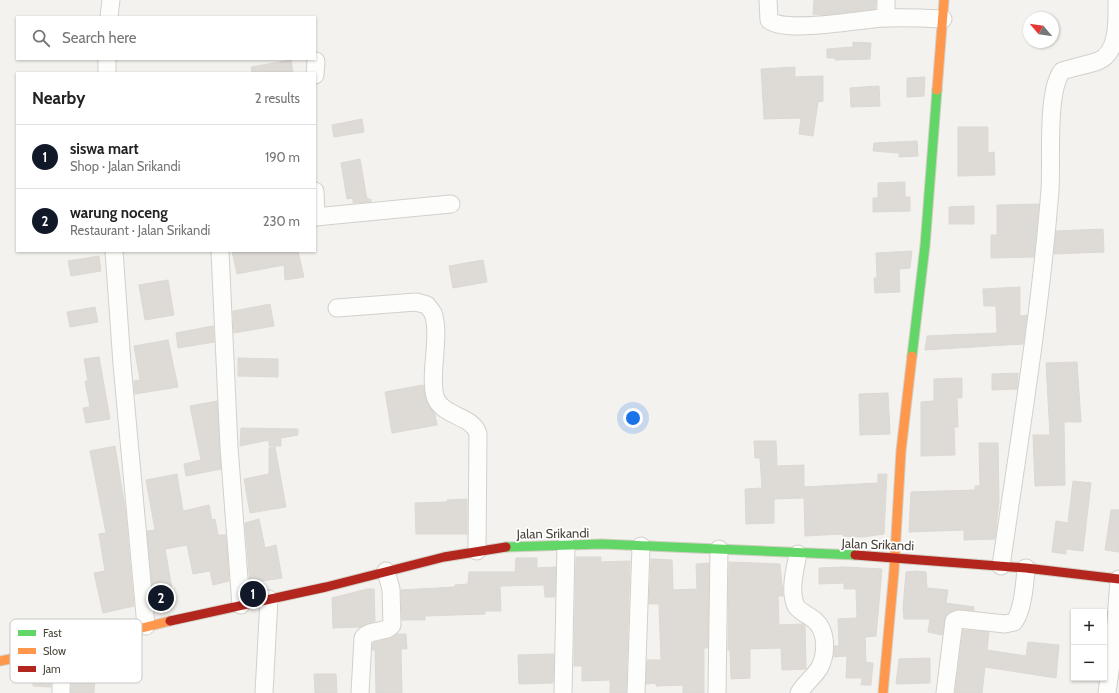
<!DOCTYPE html>
<meta charset="utf-8">
<style>
body{margin:0;font-family:Cabin,sans-serif;background:#f2f2f2;color:#222}
.controls{position:absolute;right:12px;bottom:12px;display:grid;overflow:hidden;border-radius:0px;box-shadow:0 1px 3px #0004}
.controls button{width:36px;height:36px;display:grid;place-items:center;padding:0;border:0;border-bottom:1px solid #e0e0e0;background:#fff;color:#222;font:20px sans-serif}
.compass{position:absolute;left:1023px;top:12px;width:36px;height:36px;border-radius:50%;background:#fff;box-shadow:0 1px 3px #0004;rotate:299deg}
.you{position:absolute;left:633px;top:418px;width:14px;height:14px;margin:-10px;border:3px solid #fff;border-radius:50%;background:#1a73e8;box-shadow:0 0 0 6px #1a73e833}
.badge{display:grid;place-items:center;width:26px;height:26px;border-radius:50%;background:#111827;color:#fff;font-size:13px;font-weight:700}
.pin{position:absolute;translate:-50% -50%;border:2px solid #fff;box-shadow:0 1px 4px #0006}
.list{margin:0;padding:0;list-style:none}
h2{display:flex;justify-content:space-between;align-items:center;height:52px;margin:0;padding:0 16px;font-size:17px}
h2 small{font-size:13px;font-weight:400;color:#767676}
.list li{display:grid;grid-template-columns:26px 1fr auto;gap:12px;align-items:center;box-sizing:border-box;height:64px;padding:0 16px;border-top:1px solid #e0e0e0}
.list b{display:block;font-size:15px;white-space:nowrap}
.list p{margin:0;font-size:13px;white-space:nowrap;color:#767676}
.list em{font-size:13px;font-style:normal;color:#767676}
.icon{flex:none;width:22px;height:22px;fill:none;stroke:currentColor;stroke-width:2;stroke-linecap:round;stroke-linejoin:round}
.map{position:relative;flex:none;width:1119px;height:693px;overflow:hidden}
.search{position:absolute;background:#fff;box-shadow:0 1px 3px #0004;left:16px;top:16px;width:300px;height:44px;display:flex;align-items:center;gap:10px;box-sizing:border-box;padding:0 14px;border-radius:0px;color:#767676;font-size:15px}
.panel{position:absolute;background:#fff;box-shadow:0 1px 3px #0004;left:16px;top:72px;width:300px;height:180px;border-radius:0px}
.map>svg:first-child{display:block}
</style>
<div class="map">
<svg width="1119" height="693" viewBox="0 0 1119 693">
<rect width="100%" height="100%" fill="#f4f2ee"/>
<g fill="#dedbd6" stroke="#dcd9d4">
<polygon points="814,0 876,0 876,1 875,9 824,15 813,14"/>
<polygon points="853,42 871,43 870,59 835,60 835,58 827,58 827,49 853,47"/>
<polygon points="291,60 293,73 252,73 251,67"/>
<polygon points="795,67 795,77 823,76 823,101 818,102 813,136 799,134 801,118 764,119 761,69"/>
<polygon points="925,77 924,96 907,97 907,78"/>
<polygon points="879,86 880,106 851,107 850,88"/>
<polygon points="362,119 364,132 334,137 332,125"/>
<polygon points="958,127 988,127 988,153 994,152 995,175 958,176"/>
<polygon points="917,141 918,156 899,157 899,153 873,151 874,143"/>
<polygon points="360,159 367,199 371,199 371,202 353,203 353,198 347,199 341,163"/>
<polygon points="905,182 905,197 910,197 910,211 873,212 873,198 878,198 878,183"/>
<polygon points="1039,204 1034,257 991,258 991,235 997,235 997,205"/>
<polygon points="974,206 974,224 949,224 949,207"/>
<polygon points="1103,229 1104,252 1054,254 1056,231"/>
<polygon points="232,251 298,251 304,277 285,280 284,265 237,274"/>
<polygon points="912,251 910,268 899,269 900,292 875,293 874,278 877,278 876,253"/>
<polygon points="99,256 101,271 71,276 68,261"/>
<polygon points="483,260 487,282 453,288 449,266"/>
<polygon points="168,280 174,315 145,320 139,285"/>
<polygon points="1020,287 1020,316 1027,315 1023,344 925,350 927,336 997,333 996,306 984,306 983,289"/>
<polygon points="270,304 274,326 234,333 233,311"/>
<polygon points="95,307 98,322 70,327 67,312"/>
<polygon points="213,326 214,342 178,348 176,333"/>
<polygon points="168,340 178,387 135,394 134,381 140,380 134,346"/>
<polygon points="99,357 110,419 86,423 83,408 90,407 85,381 88,381 84,359"/>
<polygon points="238,358 278,359 278,377 238,376"/>
<polygon points="1077,362 1081,422 1064,422 1065,485 1035,486 1033,435 1050,435 1046,363"/>
<polygon points="1018,373 1017,389 992,390 992,374"/>
<polygon points="962,378 962,398 957,398 958,427 954,427 955,455 921,456 921,402 934,401 934,379"/>
<polygon points="423,385 426,400 435,414 437,425 392,433 385,392"/>
<polygon points="888,393 890,434 860,435 859,394"/>
<polygon points="217,401 221,469 186,476 184,464 201,460 190,406"/>
<polygon points="241,428 298,429 298,435 281,438 281,446 269,446 269,440 240,446"/>
<polygon points="754,441 776,441 777,466 804,465 804,487 878,483 878,474 887,474 884,534 862,537 843,536 843,534 805,536 804,498 774,499 774,523 746,524 745,489 762,488 760,458 755,458"/>
<polygon points="979,443 998,443 999,501 995,539 964,540 964,530 909,532 911,492 975,490 975,486 980,486"/>
<polygon points="115,446 125,508 134,606 103,613 94,573 105,571 99,534 106,533 90,451"/>
<polygon points="275,447 286,507 250,513 244,479 269,474 269,448"/>
<polygon points="177,474 183,511 209,505 212,520 215,519 218,535 226,535 229,581 213,585 210,571 193,574 187,545 165,549 174,600 154,604 147,531 155,530 146,480"/>
<polygon points="1073,481 1091,483 1083,551 1066,549 1066,554 1052,552 1056,521 1068,523"/>
<polygon points="467,499 467,534 416,534 415,503 447,502 447,500"/>
<polygon points="1111,510 1119,510 1119,552 1105,550"/>
<polygon points="259,519 265,548 276,545 282,578 250,583 245,523"/>
<polygon points="576,557 601,557 601,562 630,561 626,693 610,693 610,680 582,681 582,666 574,666"/>
<polygon points="516,558 537,558 537,568 556,567 555,597 545,597 544,585 500,586 501,611 485,611 485,614 425,616 425,620 402,620 401,590 455,587 455,585 468,584 469,572 515,572"/>
<polygon points="651,559 672,560 673,590 697,589 696,564 709,563 708,648 704,648 704,693 683,693 683,685 656,686 656,683 646,684 647,660 661,660 659,604 649,604"/>
<polygon points="729,562 780,564 783,596 778,596 779,625 802,624 805,626 806,669 782,670 781,648 750,649 750,678 731,679 730,650 728,650"/>
<polygon points="844,567 882,569 876,636 865,637 866,662 873,663 871,685 861,685 862,678 846,678 847,656 834,657 834,646 839,646 838,619 857,618 856,589 844,589 844,583 819,584 819,568"/>
<polygon points="917,571 926,572 927,588 948,590 946,603 974,607 974,611 956,610 946,615 942,635 928,632 930,619 904,619 903,609 906,572"/>
<polygon points="367,589 374,589 375,621 360,627 333,628 332,598"/>
<polygon points="963,630 989,632 987,650 1026,656 1028,642 1059,645 1056,678 985,667 982,693 955,693"/>
<polygon points="397,634 406,634 407,649 401,649 402,693 376,693 375,650 372,650 373,643 389,639"/>
<polygon points="97,652 94,693 71,693 72,658"/>
<polygon points="554,654 553,683 519,684 518,655"/>
<polygon points="930,658 930,683 896,684 899,659"/>
<polygon points="34,669 52,670 51,687 33,686"/>
<polygon points="314,674 336,674 337,693 315,693"/>
</g>
<g fill="none" stroke-linecap="round" stroke-linejoin="round">
<defs>
<g id="street">
<path d="M 768,0 L 769,20 C 785,34 861,19 885,18 C 904,17 924,18 943,19"/>
<polyline points="109,17 111,0"/>
<polyline points="886,18 886,0"/>
<polyline points="107,73 107,59"/>
<polyline points="315,75 316,61"/>
<polyline points="315,191 316,217"/>
<polyline points="315,217 451,204"/>
<polyline points="114,251 122,364 146,626"/>
<polyline points="220,251 229,447 241,605"/>
<path d="M 337,308 L 416,302 L 427,305 L 433,313 C 441,336 429,373 435,396 C 441,417 473,415 478,434 L 477,551"/>
<path d="M 798,554 C 795,569 789,592 796,606 C 800,612 808,615 813,619 C 827,629 827,652 820,667 C 814,677 805,683 799,693"/>
<path d="M 1001,566 C 1019,441 1040,316 1050,190 C 1052,162 1046,92 1062,71 C 1074,67 1087,65 1098,61 C 1119,53 1117,20 1117,0"/>
<polyline points="61,693 62,648"/>
<polyline points="264,693 269,599"/>
<path d="M 360,693 L 363,638 C 370,628 386,634 392,625 L 391,589 L 386,571"/>
<polyline points="563,693 566,545"/>
<polyline points="636,693 641,546"/>
<polyline points="717,693 719,549"/>
<path d="M 945,693 L 954,621 L 959,619 L 1005,624 L 1014,622 C 1023,611 1025,582 1026,568"/>
<polyline points="1107,693 1115,634 1119,579"/>
</g>
<g id="fast">
<polyline points="912,356 925,246 937,90"/>
<polyline points="506,547 602,544 855,555"/>
</g>
<g id="slow">
<polyline points="937,90 944,0"/>
<polyline points="0,661 62,648 170,621"/>
<polyline points="883,693 894,571 901,451 912,356"/>
</g>
<g id="jam">
<polyline points="855,555 1026,568 1119,579"/>
<polyline points="170,621 326,587 444,557 506,547"/>
</g>
</defs>
<use href="#street" stroke="#d2d0cb" stroke-width="19"/>
<use href="#fast" stroke="#d3cfc5" stroke-width="11"/>
<use href="#slow" stroke="#d3cfc5" stroke-width="11"/>
<use href="#jam" stroke="#d3cfc5" stroke-width="11"/>
<use href="#street" stroke="#fdfdfc" stroke-width="17"/>
<use href="#fast" stroke="#63d668" stroke-width="9"/>
<use href="#slow" stroke="#ff974d" stroke-width="9"/>
<use href="#jam" stroke="#b3261e" stroke-width="9"/>
</g>
<g text-anchor="middle" stroke-width="3.5" stroke-linejoin="round" paint-order="stroke">
<g font-size="13" fill="#4b4439" stroke="#fff">
<text transform="translate(553 533) rotate(-1)" y="5">Jalan Srikandi</text>
<text transform="translate(878 544) rotate(2)" y="5">Jalan Srikandi</text>
</g>
</g>
<rect x="10" y="619" width="132" height="64" rx="6" fill="#fff" stroke="#c9c7c4" stroke-width="1"/>
<rect x="18" y="630" width="18" height="6" fill="#63d668"/>
<rect x="18" y="648" width="18" height="6" fill="#ff974d"/>
<rect x="18" y="666" width="18" height="6" fill="#b3261e"/>
<g font-size="11" fill="#4b4439">
<text x="43" y="637">Fast</text>
<text x="43" y="655">Slow</text>
<text x="43" y="673">Jam</text>
</g>
</svg>
<div class="controls">
<button>+</button>
<button>−</button>
</div>
<svg class="compass" viewBox="-18 -18 36 36"><path d="M0-13l5 13h-10z" fill="#e53935"/><path d="M0 13l5-13h-10z" fill="#767676"/></svg>
<div class="you"></div>
<div class="pin badge" style="left:253px;top:594px">1</div>
<div class="pin badge" style="left:161px;top:598px">2</div>
<div class="search"><svg class="icon" aria-label="search" viewBox="0 0 24 24"><circle cx="10" cy="10" r="6"/><path d="M15 15l6 6"/></svg>Search here</div>
<section class="panel">
<h2>Nearby<small>2 results</small></h2>
<ul class="list">
<li><span class="badge">1</span><div><b>siswa mart</b><p>Shop · Jalan Srikandi</p></div><em>190 m</em></li>
<li><span class="badge">2</span><div><b>warung noceng</b><p>Restaurant · Jalan Srikandi</p></div><em>230 m</em></li>
</ul>
</section>
</div>
